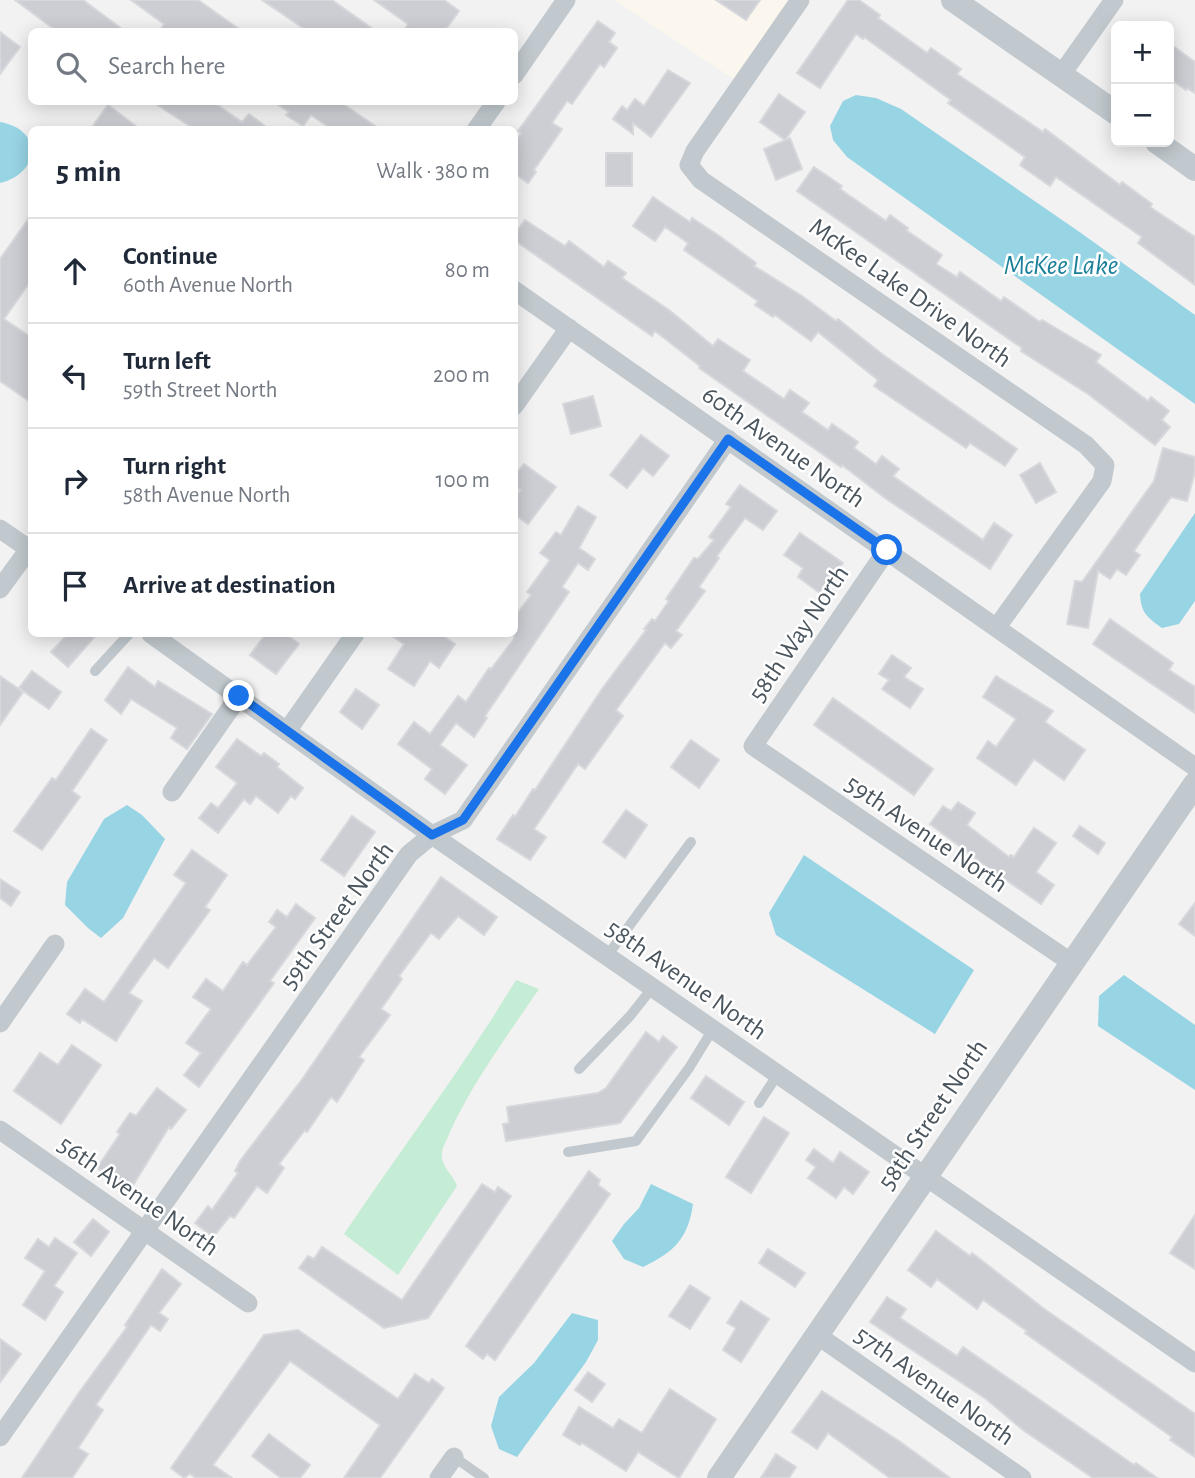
<!DOCTYPE html>
<meta charset="utf-8">
<style>
body{margin:0;font-family:"Alegreya Sans",sans-serif;background:#f2f2f3;color:#1f2937}
.controls{position:absolute;right:21px;top:21px;display:grid;overflow:hidden;border-radius:10px;box-shadow:0 4px 18px #0003}
.controls button{width:63px;height:63px;display:grid;place-items:center;padding:0;border:0;border-bottom:2px solid #e0e1e3;background:#fff;color:#1f2937;font:35px sans-serif}
.stop{position:absolute;width:21px;height:21px;margin:-16px;border:5px solid #1a73e8;border-radius:50%;background:#fff}
.stop.end{background:#1a73e8;border-color:#fff;box-shadow:0 2px 7px #0008}
.list{margin:0;padding:0;list-style:none}
h2{display:flex;justify-content:space-between;align-items:center;height:91px;margin:0;padding:0 28px;font-size:30px}
h2 small{font-size:23px;font-weight:400;color:#747a83}
.list li{display:grid;grid-template-columns:46px 1fr auto;gap:21px;align-items:center;box-sizing:border-box;height:105px;padding:0 28px;border-top:2px solid #e0e1e3}
.list b{display:block;font-size:26px;white-space:nowrap}
.list p{margin:0;font-size:23px;white-space:nowrap;color:#747a83}
.list em{font-size:23px;font-style:normal;color:#747a83}
.icon{flex:none;width:38px;height:38px;fill:none;stroke:currentColor;stroke-width:2;stroke-linecap:round;stroke-linejoin:round}
.map{position:relative;flex:none;width:1195px;height:1478px;overflow:hidden}
.search{position:absolute;background:#fff;box-shadow:0 4px 18px #0003;left:28px;top:28px;width:490px;height:77px;display:flex;align-items:center;gap:18px;box-sizing:border-box;padding:0 24px;border-radius:10px;color:#747a83;font-size:26px}
.panel{position:absolute;background:#fff;box-shadow:0 4px 18px #0003;left:28px;top:126px;width:490px;height:511px;border-radius:10px}
.map>svg:first-child{display:block}
</style>
<div class="map">
<svg width="1195" height="1478" viewBox="0 0 1195 1478">
<rect width="100%" height="100%" fill="#f3f2f2"/>
<polygon fill="#fbf7ee" points="614,0 789,0 734,79"/>
<path fill="#c5ecd4" d="M 516,980 L 539,989 C 508,1035 473,1081 450,1132 C 448,1138 443,1146 442,1152 C 440,1166 453,1174 457,1186 L 398,1275 L 344,1234 C 401,1149 463,1068 516,980 Z"/>
<g fill="#97d4e4">
<polygon points="856,95 876,98 901,109 1081,233 1195,315 1195,404 847,157 833,140 830,126 843,101"/>
<path d="M 0,122 C 45,130 39,174 0,183 Z"/>
<path d="M 1195,513 L 1195,601 L 1179,624 L 1162,628 C 1147,617 1141,613 1140,594 Z"/>
<polygon points="127,805 142,815 165,839 123,918 101,938 88,928 65,905 67,882 104,819"/>
<polygon points="804,855 974,970 935,1034 776,935 769,913"/>
<polygon points="1124,975 1195,1025 1195,1090 1098,1026 1099,996"/>
<path d="M 651,1184 L 693,1204 C 688,1239 674,1252 643,1267 L 624,1259 L 612,1241 L 624,1224 L 639,1208 Z"/>
<polygon points="572,1313 598,1320 598,1340 586,1362 517,1457 499,1449 491,1426 499,1397 534,1363"/>
</g>
<g fill="#ccced3" stroke="#d6d8dc" stroke-width="2">
<polygon points="15,0 83,0 126,32 58,32"/>
<polygon points="131,0 198,0 243,32 159,32 164,24"/>
<polygon points="262,0 332,0 377,32 309,32"/>
<polygon points="374,0 444,0 459,11 444,32 403,32 408,24"/>
<polygon points="716,0 760,0 746,20"/>
<polygon points="848,0 859,0 880,15 878,18 927,53 931,48 961,69 957,74 1043,132 1045,129 1120,185 1122,182 1152,204 1150,207 1195,237 1195,285 1138,243 1142,237 1056,177 1050,186 1020,165 1025,157 948,103 951,100 864,37 863,39 856,34 820,88 797,73"/>
<polygon points="598,21 615,33 609,42 617,48 604,67 600,64 572,104 567,101 552,123 562,129 534,170 536,172 528,183 514,173 514,142 521,133 518,131"/>
<polygon points="0,32 20,47 0,74"/>
<polygon points="1169,43 1195,62 1195,93 1187,88 1186,90 1169,78"/>
<polygon points="668,70 690,83 651,137 633,123 633,134 613,119 622,106 627,110 635,99 644,106"/>
<polygon points="779,94 805,112 785,140 760,122"/>
<polygon points="153,102 213,102 242,122 249,114 270,130 196,130"/>
<polygon points="274,102 340,102 381,130 333,130 311,115 303,126 286,115 289,112"/>
<polygon points="108,105 141,130 90,130"/>
<polygon points="790,138 802,169 776,180 764,149"/>
<rect x="606" y="153" width="26" height="33"/>
<polygon points="814,167 842,186 840,189 886,221 890,215 908,228 906,230 942,255 936,264 957,277 960,272 1001,301 1004,297 1040,322 1042,320 1101,355 1096,362 1148,401 1151,397 1169,411 1162,420 1170,427 1155,445 1088,394 1021,351 1022,348 797,191"/>
<polygon points="653,197 690,222 692,218 718,235 756,263 754,266 802,296 836,321 838,319 882,354 1017,449 1005,466 970,443 966,448 874,386 878,380 818,332 811,341 775,315 773,317 755,305 758,301 684,250 688,243 665,227 655,241 633,226"/>
<polygon points="32,214 32,279 4,319 32,338 32,403 0,381 0,259"/>
<polygon points="525,220 565,246 569,241 604,267 608,261 626,273 622,278 669,310 713,346 718,339 750,360 743,371 784,399 790,390 809,403 802,412 828,430 832,424 858,442 854,448 876,464 882,456 899,469 893,476 983,540 994,523 1012,535 990,569 885,498 842,465 841,467 699,368 700,366 655,331 652,336 514,240 514,235"/>
<polygon points="593,396 601,426 571,434 563,404"/>
<polygon points="641,435 669,456 653,476 643,468 627,488 610,475"/>
<polygon points="1163,448 1195,457 1195,472 1187,501 1171,497 1134,551 1140,555 1126,575 1117,569 1110,579 1098,571 1088,628 1067,624 1075,581 1082,582 1154,481"/>
<polygon points="1040,463 1056,492 1036,503 1020,475"/>
<polygon points="524,464 556,487 528,524 514,514 514,498 521,490 514,486 514,476"/>
<polygon points="740,485 777,511 763,530 745,518 717,556 719,558 699,587 705,591 676,631 682,635 671,648 665,643 616,710 623,716 585,769 578,764 534,829 546,837 530,860 497,839 513,815 515,817 533,789 535,790 602,689 646,630 644,629 652,619 655,621 669,601 666,599 694,558 698,559 714,540 709,537 731,507 726,504"/>
<polygon points="578,506 596,517 579,548 595,559 588,570 578,563 562,587 569,592 485,716 487,718 474,737 456,723 440,745 467,765 445,794 425,779 432,769 398,744 414,722 430,734 458,696 466,702 489,668 491,669 514,639 514,618 531,595 527,592 550,560 540,553 556,532 561,535"/>
<polygon points="800,533 843,563 820,593 798,577 803,568 784,555"/>
<polygon points="1110,619 1173,663 1169,670 1195,687 1195,713 1093,644"/>
<polygon points="68,634 97,634 68,667 51,652"/>
<polygon points="266,634 286,634 299,644 276,674 250,655"/>
<polygon points="389,634 440,634 455,644 439,668 430,661 414,686 388,669 404,644"/>
<polygon points="892,655 911,668 904,677 923,689 910,708 882,689 889,680 879,674"/>
<polygon points="128,667 155,687 158,681 212,714 187,749 171,738 177,728 131,699 121,714 105,700"/>
<polygon points="32,671 61,692 49,709 19,688"/>
<polygon points="0,676 23,692 0,725"/>
<polygon points="996,676 1053,711 1045,722 1085,750 1064,780 1034,759 1016,785 977,758 988,741 996,747 1016,719 983,697"/>
<polygon points="356,689 379,705 362,729 340,712"/>
<polygon points="833,698 933,769 914,795 814,725"/>
<polygon points="91,729 107,740 72,791 80,797 42,850 14,831 52,778 56,780"/>
<polygon points="237,739 261,756 264,753 279,764 277,767 303,788 295,799 291,796 278,813 256,796 250,804 244,799 218,833 199,818 211,803 218,808 237,783 216,767"/>
<polygon points="691,740 719,760 699,788 671,767"/>
<polygon points="958,802 975,813 967,825 1009,857 1011,855 1014,857 1034,828 1056,843 1036,872 1054,885 1041,904 987,867 930,824 943,806 951,811"/>
<polygon points="626,810 647,825 625,858 603,842"/>
<polygon points="352,816 375,832 344,876 321,860"/>
<polygon points="1080,826 1105,843 1098,854 1073,836"/>
<polygon points="192,850 227,875 205,907 210,910 168,968 154,958 129,993 142,1001 116,1041 82,1019 80,1023 67,1014 85,989 104,1002 186,883 174,875"/>
<polygon points="441,877 497,917 484,935 458,916 439,939 431,933 399,976 402,979 381,1009 390,1015 359,1057 364,1060 337,1102 331,1097 307,1132 305,1130 279,1164 284,1168 267,1193 257,1186 234,1218 230,1216 213,1237 195,1223 208,1206 212,1210 238,1173 235,1171 240,1161 303,1078"/>
<polygon points="0,879 20,892 11,906 0,898"/>
<polygon points="1195,903 1195,936 1179,924"/>
<polygon points="296,904 315,918 270,981 274,983 199,1087 184,1075 201,1053 186,1043 211,1009 193,997 206,979 223,991 243,962 247,965 276,927 269,922 277,910 287,917"/>
<polygon points="646,1032 659,1042 663,1036 677,1047 620,1123 506,1141 503,1124 509,1123 507,1107 598,1093 606,1088"/>
<polygon points="72,1045 101,1065 61,1124 14,1091 40,1053 58,1065"/>
<polygon points="706,1076 744,1102 729,1125 691,1098"/>
<polygon points="157,1088 186,1110 171,1129 169,1127 130,1190 97,1168 120,1134 117,1132 130,1113 136,1116"/>
<polygon points="764,1117 789,1133 751,1193 726,1177"/>
<polygon points="814,1149 833,1163 840,1152 869,1172 853,1194 844,1187 836,1198 808,1178 816,1167 806,1160"/>
<polygon points="589,1171 600,1180 598,1185 610,1194 495,1360 487,1354 483,1359 466,1346"/>
<polygon points="482,1184 495,1192 498,1187 511,1196 428,1318 384,1328 299,1268 308,1256 314,1259 322,1247 402,1300"/>
<polygon points="1195,1215 1195,1269 1170,1253"/>
<polygon points="93,1219 109,1232 91,1256 74,1242"/>
<polygon points="936,1231 970,1256 972,1253 1043,1308 1195,1414 1195,1457 1170,1440 1172,1437 1025,1333 1027,1331 983,1300 977,1309 937,1279 931,1287 908,1270"/>
<polygon points="55,1238 77,1253 54,1286 63,1292 45,1320 23,1305 45,1271 25,1258 38,1239 49,1247"/>
<polygon points="768,1249 805,1273 795,1287 759,1263"/>
<polygon points="162,1269 181,1284 159,1313 168,1319 160,1331 151,1325 96,1405 103,1410 78,1448 88,1454 72,1478 22,1478 78,1394 127,1327 125,1325"/>
<polygon points="690,1285 710,1298 690,1329 669,1316"/>
<polygon points="887,1297 906,1309 900,1318 957,1356 963,1347 1134,1465 1136,1463 1157,1478 1093,1478 1023,1430 986,1399 870,1322"/>
<polygon points="741,1301 769,1319 741,1362 723,1350 736,1328 727,1323"/>
<polygon points="298,1330 398,1399 415,1374 429,1383 432,1379 444,1388 380,1478 344,1478 380,1425 290,1361 213,1465 232,1478 196,1478 190,1474 184,1478 171,1468 264,1335"/>
<polygon points="0,1339 21,1354 0,1382"/>
<polygon points="588,1372 605,1384 592,1402 575,1390"/>
<polygon points="670,1389 716,1419 679,1478 638,1452 626,1471 582,1443 580,1445 563,1435 579,1407 613,1428 619,1419 642,1433"/>
<polygon points="822,1391 899,1441 950,1478 890,1478 828,1433 817,1449 792,1432"/>
<polygon points="269,1434 310,1465 300,1478 281,1478 252,1456"/>
<polygon points="776,1454 796,1467 789,1478 761,1478"/>
</g>
<g fill="none" stroke-linecap="round" stroke-linejoin="round">
<g stroke="#c1c9ce" stroke-width="10">
<polyline points="95,671 129,634"/>
<polyline points="607,956 691,842"/>
<polyline points="579,1069 630,1016 653,987"/>
<polyline points="759,1103 778,1074"/>
<polyline points="568,1152 636,1141 689,1068 713,1029"/>
<polyline points="454,1457 484,1478"/>
</g>
<g stroke="#c1c9ce" stroke-width="19">
<polyline points="800,0 695,151 689,165 701,180 1086,445 1105,465 1102,481 997,627"/>
<polyline points="514,75 566,0"/>
<polyline points="1061,75 1114,0"/>
<polyline points="476,130 496,102"/>
<polyline points="514,290 1195,767"/>
<polyline points="514,406 569,328"/>
<polyline points="0,529 32,551"/>
<polyline points="887,550 753,746 1072,963"/>
<polyline points="0,589 29,549"/>
<polyline points="151,634 432,835 1195,1363"/>
<polyline points="287,731 355,634"/>
<polyline points="172,792 239,696"/>
<polyline points="0,1023 55,944"/>
<polyline points="0,1130 248,1303"/>
<polyline points="817,1335 1022,1478"/>
<polyline points="0,1437 409,854 432,835 463,820 728,439"/>
<polyline points="439,1478 454,1457"/>
</g>
<g stroke="#c1c9ce" stroke-width="24">
<polyline points="953,0 1116,113"/>
<polyline points="1157,142 1195,169"/>
<polyline points="719,1478 1195,784"/>
</g>
</g>
<g fill="none" stroke-linecap="round" stroke-linejoin="round">
<polyline stroke="#1a73e8" stroke-width="9" points="239,696 432,835 463,820 728,439 887,550"/>
</g>
<g text-anchor="middle" stroke-width="5" stroke-linejoin="round" paint-order="stroke">
<g font-size="26" fill="#4b555d" stroke="#fff">
<text transform="translate(911 292) rotate(35)" y="9">McKee Lake Drive North</text>
<text transform="translate(784 446) rotate(35)" y="9">60th Avenue North</text>
<text transform="translate(798 633) rotate(-56)" y="9">58th Way North</text>
<text transform="translate(927 833) rotate(34)" y="9">59th Avenue North</text>
<text transform="translate(336 915) rotate(-54)" y="9">59th Street North</text>
<text transform="translate(687 979) rotate(35)" y="9">58th Avenue North</text>
<text transform="translate(932 1114) rotate(-56)" y="9">58th Street North</text>
<text transform="translate(139 1195) rotate(35)" y="9">56th Avenue North</text>
<text transform="translate(935 1385) rotate(35)" y="9">57th Avenue North</text>
</g>
<g font-size="28" font-style="italic" fill="#1a7f99" stroke="#fff">
<text x="1061" y="274">McKee Lake</text>
</g>
</g>
</svg>
<div class="controls">
<button>+</button>
<button>−</button>
</div>
<div class="stop" style="left:887px;top:550px"></div>
<div class="stop end" style="left:239px;top:696px"></div>
<div class="search"><svg class="icon" aria-label="search" viewBox="0 0 24 24"><circle cx="10" cy="10" r="6"/><path d="M15 15l6 6"/></svg>Search here</div>
<section class="panel">
<h2>5 min<small>Walk · 380 m</small></h2>
<ul class="list">
<li><svg class="icon" aria-label="ahead" viewBox="0 0 24 24"><path d="M12 20V5M6 11l6-6 6 6"/></svg><div><b>Continue</b><p>60th Avenue North</p></div><em>80 m</em></li>
<li><svg class="icon" aria-label="left" viewBox="0 0 24 24"><path d="M17 20v-9H6M10 6l-5 5 5 5"/></svg><div><b>Turn left</b><p>59th Street North</p></div><em>200 m</em></li>
<li><svg class="icon" aria-label="right" viewBox="0 0 24 24"><path d="M7 20v-9h11M14 6l5 5-5 5"/></svg><div><b>Turn right</b><p>58th Avenue North</p></div><em>100 m</em></li>
<li><svg class="icon" aria-label="arrive" viewBox="0 0 24 24"><path d="M6 21V4h12l-3 4 3 4H6"/></svg><div><b>Arrive at destination</b></div></li>
</ul>
</section>
</div>
